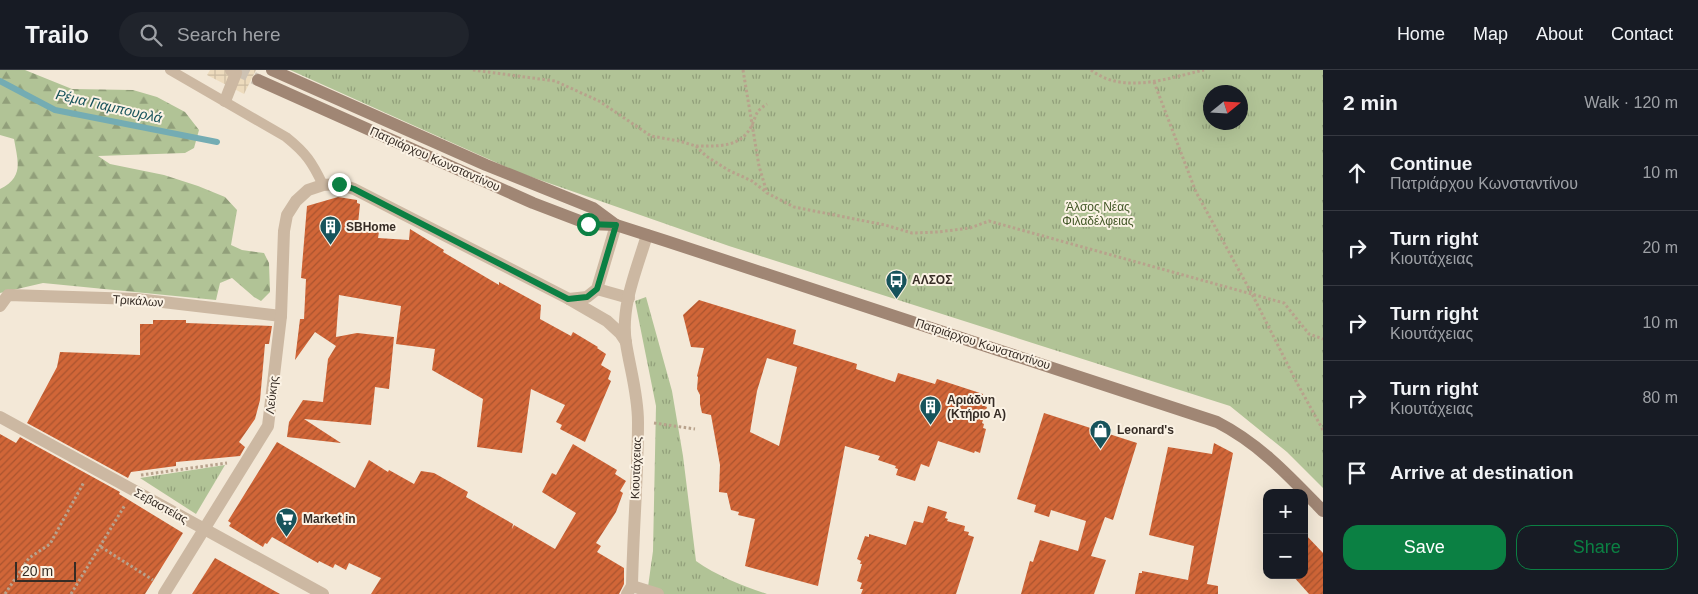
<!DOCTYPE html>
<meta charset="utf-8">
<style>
body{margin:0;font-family:Helvetica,sans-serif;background:#20242c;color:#f1f3f6}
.controls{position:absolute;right:15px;bottom:15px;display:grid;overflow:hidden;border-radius:10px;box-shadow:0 5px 20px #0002}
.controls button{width:45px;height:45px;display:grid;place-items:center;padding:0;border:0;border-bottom:1px solid #363941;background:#171b24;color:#f1f3f6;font:25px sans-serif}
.compass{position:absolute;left:1203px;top:15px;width:45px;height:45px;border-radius:50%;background:#171b24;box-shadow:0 5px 20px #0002;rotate:72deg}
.scale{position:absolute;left:15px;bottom:12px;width:61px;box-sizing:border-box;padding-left:5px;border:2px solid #362c25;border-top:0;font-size:14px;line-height:18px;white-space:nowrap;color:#362c25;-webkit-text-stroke:4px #fbf2e4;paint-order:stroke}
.stop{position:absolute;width:15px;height:15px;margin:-11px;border:4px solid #0b8043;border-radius:50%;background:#fff}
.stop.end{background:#0b8043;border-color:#fff;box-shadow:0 1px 5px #0008}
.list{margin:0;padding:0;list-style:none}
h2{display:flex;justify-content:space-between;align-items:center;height:65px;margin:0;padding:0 20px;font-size:21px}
h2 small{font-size:16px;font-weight:400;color:#9ea1a6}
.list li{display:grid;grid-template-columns:32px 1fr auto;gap:15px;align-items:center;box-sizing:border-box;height:75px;padding:0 20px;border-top:1px solid #363941}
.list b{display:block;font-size:19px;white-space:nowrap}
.list p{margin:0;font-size:16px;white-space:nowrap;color:#9ea1a6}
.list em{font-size:16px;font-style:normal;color:#9ea1a6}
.actions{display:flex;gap:10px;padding:15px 20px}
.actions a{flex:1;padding:11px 0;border:1px solid #0b8043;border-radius:15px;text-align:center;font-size:18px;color:#0b8043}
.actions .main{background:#0b8043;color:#fff}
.icon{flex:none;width:28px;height:28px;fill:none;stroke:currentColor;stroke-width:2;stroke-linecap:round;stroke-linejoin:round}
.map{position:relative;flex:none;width:1323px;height:524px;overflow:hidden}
header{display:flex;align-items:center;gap:30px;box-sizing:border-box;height:70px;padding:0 25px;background:#171b24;border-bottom:1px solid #363941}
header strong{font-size:24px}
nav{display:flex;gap:28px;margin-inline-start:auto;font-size:18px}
.search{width:350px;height:45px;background:#20242c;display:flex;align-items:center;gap:12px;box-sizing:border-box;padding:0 18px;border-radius:28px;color:#9ea1a6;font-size:19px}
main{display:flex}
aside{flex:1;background:#171b24}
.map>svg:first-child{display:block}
</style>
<header>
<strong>Trailo</strong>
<div class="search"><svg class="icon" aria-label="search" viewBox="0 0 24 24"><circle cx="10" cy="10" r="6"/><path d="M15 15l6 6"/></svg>Search here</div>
<nav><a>Home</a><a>Map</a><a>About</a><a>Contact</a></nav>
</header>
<main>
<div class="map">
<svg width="1323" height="524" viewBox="0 0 1323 524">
<defs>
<pattern id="forest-firs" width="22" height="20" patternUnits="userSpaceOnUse" patternTransform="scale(1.25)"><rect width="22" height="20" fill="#b1c396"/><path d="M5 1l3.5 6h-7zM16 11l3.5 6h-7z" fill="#919f7a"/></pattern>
<pattern id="park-tufts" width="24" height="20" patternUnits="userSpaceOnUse" patternTransform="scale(1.25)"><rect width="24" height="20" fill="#b1c396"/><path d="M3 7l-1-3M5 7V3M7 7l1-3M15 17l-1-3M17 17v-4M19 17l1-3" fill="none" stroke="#919f7a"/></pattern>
<pattern id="plaza-grid" width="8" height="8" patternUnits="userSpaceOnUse" patternTransform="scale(1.25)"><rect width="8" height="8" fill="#eddbbd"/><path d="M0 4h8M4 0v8" fill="none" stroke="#ccbca2"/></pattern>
<pattern id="building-hatch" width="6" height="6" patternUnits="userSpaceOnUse" patternTransform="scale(1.25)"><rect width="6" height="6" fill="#d16638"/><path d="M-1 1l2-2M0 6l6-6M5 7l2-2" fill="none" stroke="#aa542f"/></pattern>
</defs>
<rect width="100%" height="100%" fill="#f3e8d7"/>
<path fill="url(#forest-firs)" d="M 0,0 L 25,0 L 72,19 L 133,20 L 157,27 L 185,42 L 199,60 L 194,78 L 185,83 L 98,86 L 110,94 L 164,105 L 198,116 L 225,127 L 237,140 L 231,175 L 242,180 L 264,183 L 269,193 L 270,222 L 261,231 L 254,227 L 232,208 L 220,213 L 216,230 L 43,213 L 0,223 L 0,119 C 24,107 18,92 14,69 L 0,65 Z"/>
<g fill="url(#park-tufts)" fill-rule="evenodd">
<path d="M 290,0 L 1323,0 L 1323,418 L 1287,382 L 1230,336 L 729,176 L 517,102 ZM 1210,22 L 1240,22 L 1240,52 L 1210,52 Z"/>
<path d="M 646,227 L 672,321 L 683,386 L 696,491 C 717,506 743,516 767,524 L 647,524 L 653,481 L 656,336 L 635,231 Z"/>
<polygon points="225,395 196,444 140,408"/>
</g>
<polygon fill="url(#plaza-grid)" points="210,0 256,0 244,24 207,5"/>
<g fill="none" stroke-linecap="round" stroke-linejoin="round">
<polyline stroke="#74acb3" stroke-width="6" points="0,11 55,40 217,72"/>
</g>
<g fill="url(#building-hatch)" fill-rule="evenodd">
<polygon points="338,127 357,130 357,133 360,134 358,154 379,162 378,168 409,170 410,159 444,180 443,182 499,215 499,212 541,235 540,249 571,266 573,262 598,277 597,278 606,284 601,295 611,301 608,309 611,311 585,372 560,359 562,355 556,352 565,335 531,319 522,383 477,377 483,329 432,300 435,279 396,274 401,236 339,225 336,267 357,263 394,267 389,319 375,317 371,355 304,349 341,373 287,367 289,352 303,330 323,332 328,289 336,276 315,262 295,290 300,249 304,249 306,209 301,208 307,136"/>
<path d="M 699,230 L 796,260 L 793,274 L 857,294 L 856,299 L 895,312 L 898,303 L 935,314 L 937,309 L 983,324 L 981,328 L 984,329 L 982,335 L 987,337 L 982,353 L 984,354 L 983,358 L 986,359 L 980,383 L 975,381 L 974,383 L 938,371 L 929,397 L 921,394 L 915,411 L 896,405 L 898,399 L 895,398 L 896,396 L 878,390 L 880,386 L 845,376 L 818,516 L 745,496 L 755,449 L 738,445 L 739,442 L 731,440 L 727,423 L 719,422 L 720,395 L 711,345 L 702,343 L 700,334 L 700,325 L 697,319 L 698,307 L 697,306 L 704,278 L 691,277 L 683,245 ZM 767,288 L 797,297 L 779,376 L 750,362 L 757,321 Z"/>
<polygon points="153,250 186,250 186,253 272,256 269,274 265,274 260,330 255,349 239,372 245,377 240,386 176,392 176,396 131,402 128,408 27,353 57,297 60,282 140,285 140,254 153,254"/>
<polygon points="1044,343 1137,373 1113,450 1105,447 1091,486 1106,490 1094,524 1021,524 1030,491 1033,492 1040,470 1078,481 1086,451 1051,440 1049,447 1034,442 1036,435 1017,429"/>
<polygon points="0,364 16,373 20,367 120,422 119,424 183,463 145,524 0,524"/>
<polygon points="277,372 355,418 369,390 388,402 389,400 414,414 421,401 434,403 468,422 466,427 513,454 512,459 514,455 555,479 576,443 542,422 552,403 556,405 573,374 617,400 615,404 626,411 620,421 623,423 616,442 596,473 601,476 597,482 624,498 624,514 619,524 371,524 381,508 349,493 346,500 335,494 333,498 319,491 318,493 272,467 267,474 265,473 263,477 229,456 231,453 228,451"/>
<polygon points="1214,373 1233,383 1207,514 1218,516 1218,524 1135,524 1139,503 1142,503 1142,501 1188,510 1194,476 1149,465 1168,377 1212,384"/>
<polygon points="928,436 947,442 945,448 948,449 947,451 965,456 964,461 969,462 968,465 974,467 956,524 861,524 863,519 860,519 862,513 857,511 862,494 860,494 861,491 857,489 865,466 869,467 869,464 906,475 914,451 923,453"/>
<polygon points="1304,463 1323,483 1323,524 1309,524 1292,505 1304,505"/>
<polygon points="215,488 280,524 192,524"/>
</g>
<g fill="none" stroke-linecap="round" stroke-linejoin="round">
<polyline stroke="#cdc2b3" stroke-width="12" stroke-dasharray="12 6" stroke-linecap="butt" points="237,0 258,10"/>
<g stroke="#b8a28c" stroke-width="3" stroke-dasharray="2.5 2.5" stroke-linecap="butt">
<polyline points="473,0 555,11 599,31 651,66 679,71 696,76 706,86 728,100 752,111 766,122"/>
<polyline points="743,0 759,96 767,123 794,137 885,155 912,163 938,162 970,158 989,151 1284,233 1309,264 1323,269"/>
<path d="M 1091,0 C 1124,25 1168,8 1204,0"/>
<polyline points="1154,12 1196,122 1252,224 1297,313 1323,360"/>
<path d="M 696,76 C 719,76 741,78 752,55 C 757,43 756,41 767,34"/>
<polyline points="654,353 695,359"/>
<polyline points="141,405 227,393"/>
<polyline points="101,477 153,510"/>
<polyline points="5,524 29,488 50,474 84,412"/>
<polyline points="71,524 125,435"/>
</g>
<path stroke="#ccb8a2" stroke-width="10" d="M 170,0 L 286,67 C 306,83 312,92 323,115"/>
<g stroke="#ccb8a2" stroke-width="12">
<polyline points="225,31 236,3 231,0"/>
<polyline points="597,219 629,228"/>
<polyline points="569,229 587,227 597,219 616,155"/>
<polyline points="0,236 8,225 137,229 281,246"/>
<polyline points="0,347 323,524"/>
<polyline points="632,516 658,524"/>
<polyline points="164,524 268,356 281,246 284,161 287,145 296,131 308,120 323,115 339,114 354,119 569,229 607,251 620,263 626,272"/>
<path d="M 627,524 L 632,516 C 633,461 638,406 638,352 C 638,324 630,299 626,273 C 620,237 637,199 647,165"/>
</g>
<g stroke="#a08674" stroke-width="12">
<polyline points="272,0 486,95 593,138 616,155"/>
<path d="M 258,10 L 533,133 L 588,154 L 616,155 L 666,171 L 1217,352 C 1260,374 1290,407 1323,441"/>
</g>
</g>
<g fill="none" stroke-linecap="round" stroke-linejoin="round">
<polyline stroke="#0b8043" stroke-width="6" points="339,114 354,119 568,229 587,227 597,219 616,155 588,154"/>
</g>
<defs>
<symbol id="building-pin" viewBox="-11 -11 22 30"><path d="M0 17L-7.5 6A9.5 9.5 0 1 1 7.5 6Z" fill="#17535b" stroke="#fbf2e4"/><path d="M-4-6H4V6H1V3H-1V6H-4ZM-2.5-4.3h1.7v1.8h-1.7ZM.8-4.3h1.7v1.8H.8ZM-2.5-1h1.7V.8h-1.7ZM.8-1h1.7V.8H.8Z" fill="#fff"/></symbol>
<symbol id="bus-pin" viewBox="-11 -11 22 30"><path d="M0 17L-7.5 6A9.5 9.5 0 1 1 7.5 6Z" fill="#17535b" stroke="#fbf2e4"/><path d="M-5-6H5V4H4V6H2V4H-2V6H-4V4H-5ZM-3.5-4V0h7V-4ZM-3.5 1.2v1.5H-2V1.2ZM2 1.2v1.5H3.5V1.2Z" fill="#fff"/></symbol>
<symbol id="shop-pin" viewBox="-11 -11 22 30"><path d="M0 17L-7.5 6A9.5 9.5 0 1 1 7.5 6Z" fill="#17535b" stroke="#fbf2e4"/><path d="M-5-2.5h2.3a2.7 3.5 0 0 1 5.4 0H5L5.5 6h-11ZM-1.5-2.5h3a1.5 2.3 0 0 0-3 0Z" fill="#fff"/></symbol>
<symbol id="supermarket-pin" viewBox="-11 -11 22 30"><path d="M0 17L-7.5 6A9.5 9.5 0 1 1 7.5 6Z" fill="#17535b" stroke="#fbf2e4"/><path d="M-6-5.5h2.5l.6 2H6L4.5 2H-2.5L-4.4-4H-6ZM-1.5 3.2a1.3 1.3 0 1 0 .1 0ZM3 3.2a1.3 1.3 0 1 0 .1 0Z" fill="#fff"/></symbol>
</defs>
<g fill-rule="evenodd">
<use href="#building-pin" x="318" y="144" width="25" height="34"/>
<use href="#bus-pin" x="884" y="198" width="25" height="34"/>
<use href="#building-pin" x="918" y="324" width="25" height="34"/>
<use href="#shop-pin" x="1088" y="348" width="25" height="34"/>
<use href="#supermarket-pin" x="274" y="436" width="25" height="34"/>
</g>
<g text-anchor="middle" stroke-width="4" stroke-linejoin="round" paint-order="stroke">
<g font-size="12" fill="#362c25" stroke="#fbf2e4">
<text transform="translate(435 89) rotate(24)" y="4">Πατριάρχου Κωνσταντίνου</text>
<text transform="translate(138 231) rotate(4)" y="4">Τρικάλων</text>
<text transform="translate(983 274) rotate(18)" y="4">Πατριάρχου Κωνσταντίνου</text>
<text transform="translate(272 325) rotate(-83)" y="4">Λεύκης</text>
<text transform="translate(636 398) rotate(-88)" y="4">Κιουτάχειας</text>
<text transform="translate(161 436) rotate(29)" y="4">Σεβαστείας</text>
</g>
<g font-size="12" fill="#425727" stroke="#fbf2e4">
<text x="1098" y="141">Άλσος Νέας<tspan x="1098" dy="14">Φιλαδέλφειας</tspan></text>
</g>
<g font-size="12" font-weight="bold" fill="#362c25" stroke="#fbf2e4" text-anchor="start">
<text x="346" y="161">SBHome</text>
<text x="912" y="214">ΑΛΣΟΣ</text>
<text x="947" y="334">Αριάδνη<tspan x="947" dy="14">(Κτήριο Α)</tspan></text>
<text x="1117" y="364">Leonard's</text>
<text x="303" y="453">Market in</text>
</g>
<g font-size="14" font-style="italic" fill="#17535b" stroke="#fbf2e4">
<text transform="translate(109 36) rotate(13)" y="5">Ρέμα Γιαμπουρλά</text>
</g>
</g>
</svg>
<div class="controls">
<button>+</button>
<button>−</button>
</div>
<svg class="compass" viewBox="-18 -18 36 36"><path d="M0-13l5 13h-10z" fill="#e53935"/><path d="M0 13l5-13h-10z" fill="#9ea1a6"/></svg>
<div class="scale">20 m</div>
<div class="stop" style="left:588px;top:154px"></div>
<div class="stop end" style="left:339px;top:114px"></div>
</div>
<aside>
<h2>2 min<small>Walk · 120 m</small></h2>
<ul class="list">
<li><svg class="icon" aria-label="ahead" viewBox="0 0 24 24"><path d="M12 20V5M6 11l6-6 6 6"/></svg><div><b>Continue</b><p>Πατριάρχου Κωνσταντίνου</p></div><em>10 m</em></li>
<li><svg class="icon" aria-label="right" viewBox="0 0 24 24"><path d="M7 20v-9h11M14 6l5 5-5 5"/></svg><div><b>Turn right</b><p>Κιουτάχειας</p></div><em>20 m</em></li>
<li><svg class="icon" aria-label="right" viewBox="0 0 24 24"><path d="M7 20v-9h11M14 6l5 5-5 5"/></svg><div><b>Turn right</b><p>Κιουτάχειας</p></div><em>10 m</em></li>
<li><svg class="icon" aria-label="right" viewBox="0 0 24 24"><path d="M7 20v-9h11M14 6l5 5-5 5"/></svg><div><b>Turn right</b><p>Κιουτάχειας</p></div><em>80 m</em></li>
<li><svg class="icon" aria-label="arrive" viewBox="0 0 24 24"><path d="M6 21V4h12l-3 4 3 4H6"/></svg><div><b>Arrive at destination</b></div></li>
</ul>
<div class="actions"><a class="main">Save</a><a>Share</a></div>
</aside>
</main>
